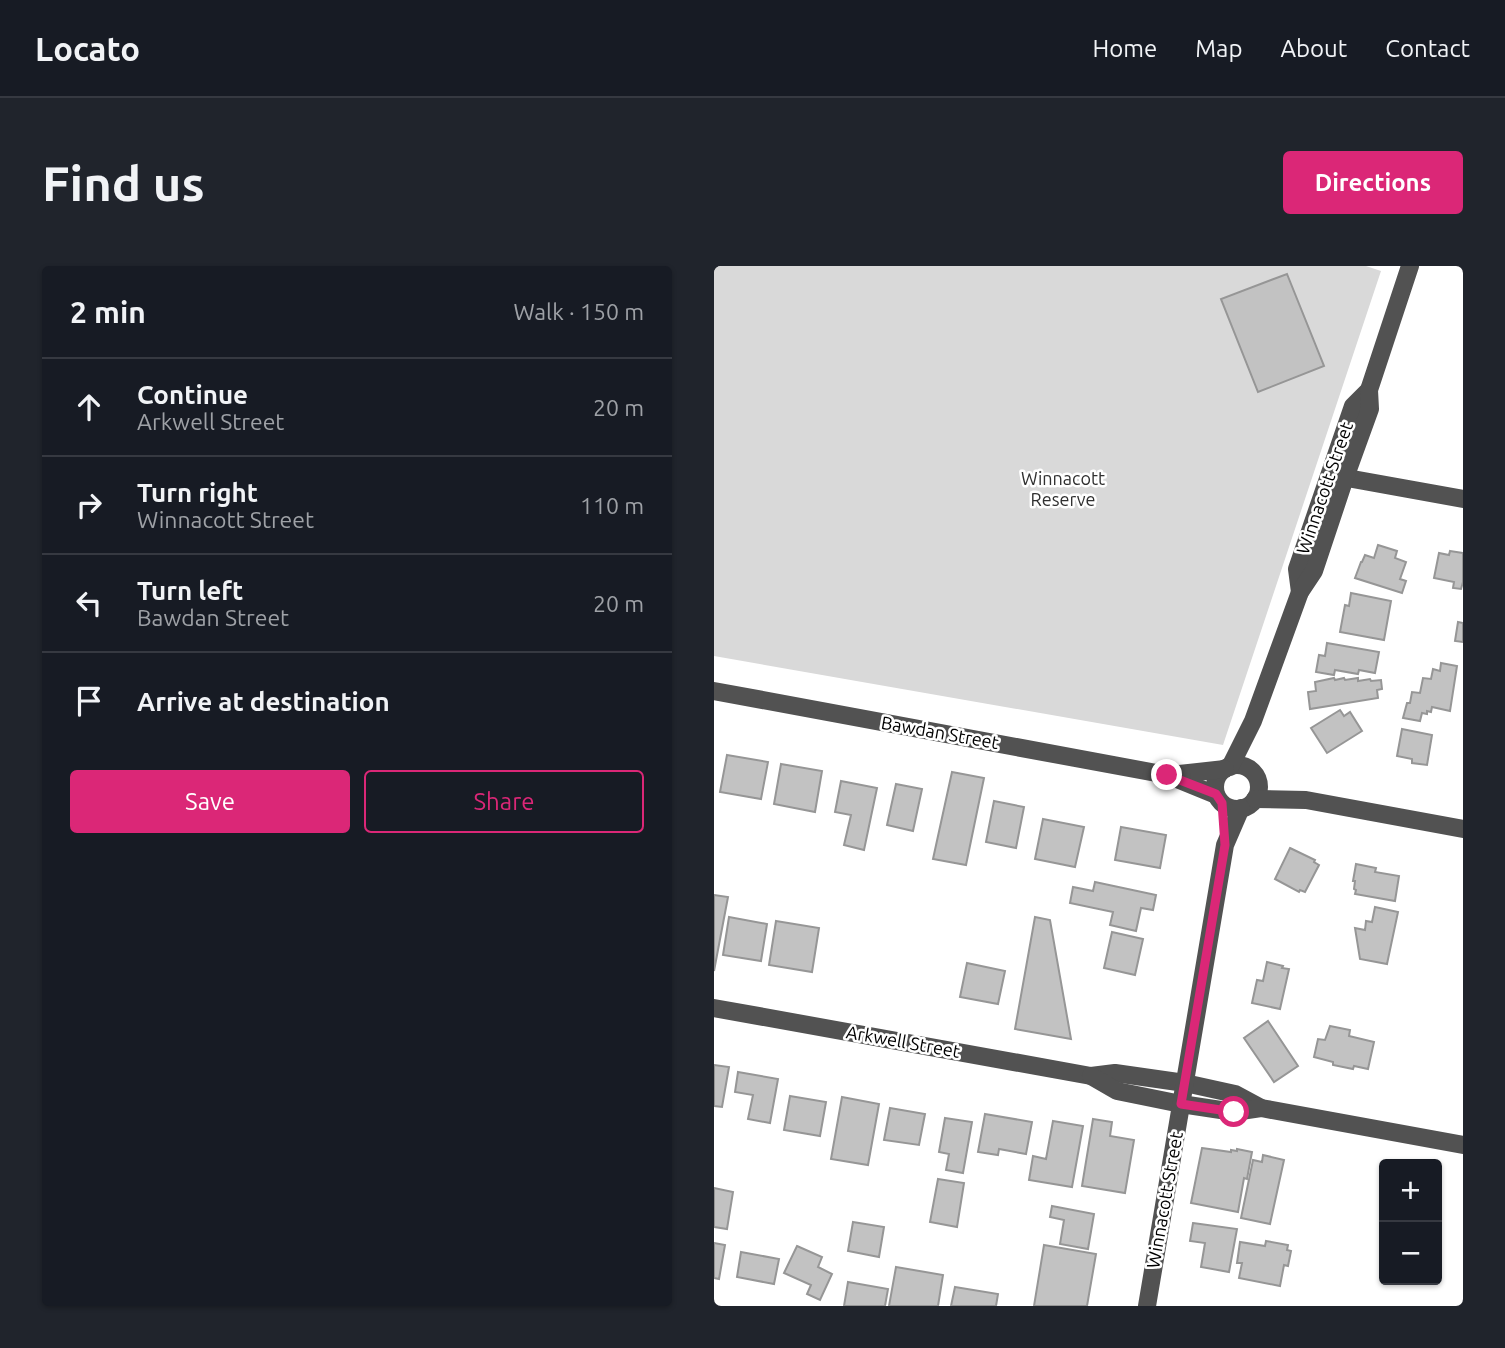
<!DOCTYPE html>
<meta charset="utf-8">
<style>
body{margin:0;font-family:Ubuntu,sans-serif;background:#20242c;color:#f1f3f6}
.controls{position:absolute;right:21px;bottom:21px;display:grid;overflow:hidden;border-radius:7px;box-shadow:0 2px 5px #0004}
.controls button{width:63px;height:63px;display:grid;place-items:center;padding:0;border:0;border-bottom:2px solid #363941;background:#171b24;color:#f1f3f6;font:35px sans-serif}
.stop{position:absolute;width:21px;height:21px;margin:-16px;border:5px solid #db2777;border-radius:50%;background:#fff}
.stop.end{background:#db2777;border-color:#fff;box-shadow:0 2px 7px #0008}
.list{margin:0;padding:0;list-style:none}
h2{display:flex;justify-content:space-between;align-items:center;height:91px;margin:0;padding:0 28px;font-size:30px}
h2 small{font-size:23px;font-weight:400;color:#9ea1a6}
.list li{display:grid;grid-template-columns:46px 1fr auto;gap:21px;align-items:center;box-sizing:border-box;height:98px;padding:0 28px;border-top:2px solid #363941}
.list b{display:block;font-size:26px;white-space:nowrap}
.list p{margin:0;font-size:23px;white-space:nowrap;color:#9ea1a6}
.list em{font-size:23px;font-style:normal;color:#9ea1a6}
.actions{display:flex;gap:14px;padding:21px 28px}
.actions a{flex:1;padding:16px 0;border:2px solid #db2777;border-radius:7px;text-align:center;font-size:24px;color:#db2777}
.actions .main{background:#db2777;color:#fff}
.icon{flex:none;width:38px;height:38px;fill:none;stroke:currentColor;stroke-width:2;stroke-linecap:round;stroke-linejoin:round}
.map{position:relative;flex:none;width:749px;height:1040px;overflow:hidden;border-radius:7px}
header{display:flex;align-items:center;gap:42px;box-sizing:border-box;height:98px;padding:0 35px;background:#171b24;border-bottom:2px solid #363941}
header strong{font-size:33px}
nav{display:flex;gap:38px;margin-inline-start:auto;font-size:24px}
.intro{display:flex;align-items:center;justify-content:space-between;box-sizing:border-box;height:168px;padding:0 42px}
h1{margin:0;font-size:49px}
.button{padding:18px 32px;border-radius:7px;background:#db2777;color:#fff;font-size:24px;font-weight:700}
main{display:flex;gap:42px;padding:0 42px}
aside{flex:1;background:#171b24;border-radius:7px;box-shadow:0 2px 5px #0004}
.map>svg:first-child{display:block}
</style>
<header>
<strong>Locato</strong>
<nav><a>Home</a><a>Map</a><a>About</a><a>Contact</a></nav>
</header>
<div class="intro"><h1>Find us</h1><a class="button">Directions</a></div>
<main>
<aside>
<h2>2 min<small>Walk · 150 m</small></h2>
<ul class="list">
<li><svg class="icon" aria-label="ahead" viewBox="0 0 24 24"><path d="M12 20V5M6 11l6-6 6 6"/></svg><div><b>Continue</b><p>Arkwell Street</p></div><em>20 m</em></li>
<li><svg class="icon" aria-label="right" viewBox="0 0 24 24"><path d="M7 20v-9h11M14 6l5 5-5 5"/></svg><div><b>Turn right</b><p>Winnacott Street</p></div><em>110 m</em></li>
<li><svg class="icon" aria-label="left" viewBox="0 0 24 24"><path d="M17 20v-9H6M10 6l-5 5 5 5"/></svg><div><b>Turn left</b><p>Bawdan Street</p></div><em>20 m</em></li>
<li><svg class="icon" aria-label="arrive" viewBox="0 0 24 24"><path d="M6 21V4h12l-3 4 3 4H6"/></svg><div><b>Arrive at destination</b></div></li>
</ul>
<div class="actions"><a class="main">Save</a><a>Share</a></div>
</aside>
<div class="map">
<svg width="749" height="1040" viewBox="0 0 749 1040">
<rect width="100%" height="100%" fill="#fff"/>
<polygon fill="#d9d9d9" points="0,0 652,0 667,5 509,479 0,390"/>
<g fill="#c2c2c2" stroke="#969696" stroke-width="2">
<polygon points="573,8 610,100 544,126 507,33"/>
<polygon points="664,279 683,285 681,292 692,296 686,313 692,315 688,327 641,312 647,296 648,296 651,289 660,292"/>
<polygon points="736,285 749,287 749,316 747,323 739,322 740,316 720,312 725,287 735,289"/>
<polygon points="637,327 677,335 670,374 626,366 631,339 635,340"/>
<polygon points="744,356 749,357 749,376 741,375"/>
<polygon points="613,377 665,386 661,407 645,404 644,408 621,404 620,409 602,406 605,389 611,390"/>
<polygon points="727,397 743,400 736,445 718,441 717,446 713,445 713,448 708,447 706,455 689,452 693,437 696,437 698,426 706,427 709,412 717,413 719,403 726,405"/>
<polygon points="620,412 621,414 630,412 631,414 644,412 644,415 656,413 657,415 667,414 668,423 663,424 664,432 596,443 594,426 602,425 601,416"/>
<polygon points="626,444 630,450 636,446 648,465 613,487 597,462"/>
<polygon points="688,463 718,469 713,499 698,497 698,493 683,490"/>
<polygon points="13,489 54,496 47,533 6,526"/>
<polygon points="67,498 108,505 101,546 60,538"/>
<polygon points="238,506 270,512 252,599 219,593"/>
<polygon points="127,515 163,522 150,584 130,579 137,549 121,546"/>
<polygon points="182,518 208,523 199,565 173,559"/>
<polygon points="280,535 310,541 302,582 272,576"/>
<polygon points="329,553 370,561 361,601 321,593"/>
<polygon points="407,561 452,569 446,602 401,594"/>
<polygon points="576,582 601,594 600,596 605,599 591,626 586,624 585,626 561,613"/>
<polygon points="642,598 662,602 661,606 685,610 681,635 641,628 642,624 640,623 641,615 639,615"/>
<polygon points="381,616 442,629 439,644 427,642 422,665 396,659 399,646 356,637 359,621 379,625"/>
<polygon points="0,629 14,631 0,705"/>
<polygon points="661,641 684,646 673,698 646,693 641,662 651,664 652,655 658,656"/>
<polygon points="15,651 53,658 47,695 9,689"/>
<polygon points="321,651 336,654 357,773 301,763"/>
<polygon points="62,655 105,662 98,706 55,699"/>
<polygon points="398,666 429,673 421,709 390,702"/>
<polygon points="553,696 569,700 568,702 575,703 566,743 538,737 543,714 549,715"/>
<polygon points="253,697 291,705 284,738 246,731"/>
<polygon points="554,755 584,800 560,816 530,772"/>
<polygon points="616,760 636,764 635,770 660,776 654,803 640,800 639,803 619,799 619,796 600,791 604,773 611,774"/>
<polygon points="0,799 15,801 8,841 0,840"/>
<polygon points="24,806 64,813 56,857 34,853 39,829 21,826"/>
<polygon points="76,830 112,836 106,870 70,864"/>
<polygon points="128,831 165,838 154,899 117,893"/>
<polygon points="176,842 211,848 205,879 170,874"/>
<polygon points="271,848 318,856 312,888 285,883 284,889 264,886"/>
<polygon points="231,852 258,856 249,907 232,904 235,888 225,886"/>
<polygon points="379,853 398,856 396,870 420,874 411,927 368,920"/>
<polygon points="339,855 369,860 358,921 315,914 319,890 332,893"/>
<polygon points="488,882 517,886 517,884 523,885 523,883 538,886 533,913 530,912 524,946 477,937"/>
<polygon points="549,889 570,894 556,958 527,952 539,894 548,896"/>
<polygon points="224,913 250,917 243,961 216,956"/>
<polygon points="0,922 19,926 13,963 0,961"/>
<polygon points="338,940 380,948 374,983 346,978 350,954 336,951"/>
<polygon points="139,956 170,961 165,991 134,985"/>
<polygon points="479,957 523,963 515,1006 487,1001 491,977 476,975"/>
<polygon points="552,975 574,979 573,984 577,985 574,1000 570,999 566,1020 525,1012 528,997 523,997 526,976 551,980"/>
<polygon points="0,977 11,979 5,1013 0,1012"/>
<polygon points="330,979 382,988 373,1040 320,1040"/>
<polygon points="83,980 108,991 104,1001 118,1008 106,1034 93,1028 97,1019 70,1007"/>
<polygon points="27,986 65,993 60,1018 23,1011"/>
<polygon points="182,1001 229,1009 224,1040 175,1040"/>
<polygon points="134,1016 174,1023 171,1040 130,1040"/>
<polygon points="241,1021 284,1028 282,1040 237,1040"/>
</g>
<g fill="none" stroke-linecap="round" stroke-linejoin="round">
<g stroke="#525252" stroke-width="18">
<polyline points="622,210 749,233"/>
<polyline points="586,326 583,303 639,140 655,124"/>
<polyline points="0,425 453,509 502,529"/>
<circle cx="523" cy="521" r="22"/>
<polyline points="516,501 539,455 586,326 600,305 631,212 656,143 655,124 696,0"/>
<polyline points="456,509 511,503"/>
<polyline points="541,533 592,534 749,563"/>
<polyline points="0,742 377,810 401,807 471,817 521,828 547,842"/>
<polyline points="377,810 403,825 467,838 520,846 547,842 749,879"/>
<polyline points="433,1040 511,579 527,542"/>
</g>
</g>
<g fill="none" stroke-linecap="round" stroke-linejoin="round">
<polyline stroke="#db2777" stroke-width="9" points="453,509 502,528 508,537 511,579 467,838 520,846"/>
</g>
<g text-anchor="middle" stroke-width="5" stroke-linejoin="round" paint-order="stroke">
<g font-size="18" fill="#303030" stroke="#fff">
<text x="349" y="219">Winnacott<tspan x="349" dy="21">Reserve</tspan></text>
</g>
<g font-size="18" fill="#000" stroke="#fff">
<text transform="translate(611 222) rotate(-71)" y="6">Winnacott Street</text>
<text transform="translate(226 467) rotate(10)" y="6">Bawdan Street</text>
<text transform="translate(189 776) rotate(10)" y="6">Arkwell Street</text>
<text transform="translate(451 934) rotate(-80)" y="6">Winnacott Street</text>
</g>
</g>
</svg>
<div class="controls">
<button>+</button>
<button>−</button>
</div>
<div class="stop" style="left:520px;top:846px"></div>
<div class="stop end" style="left:453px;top:509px"></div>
</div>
</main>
